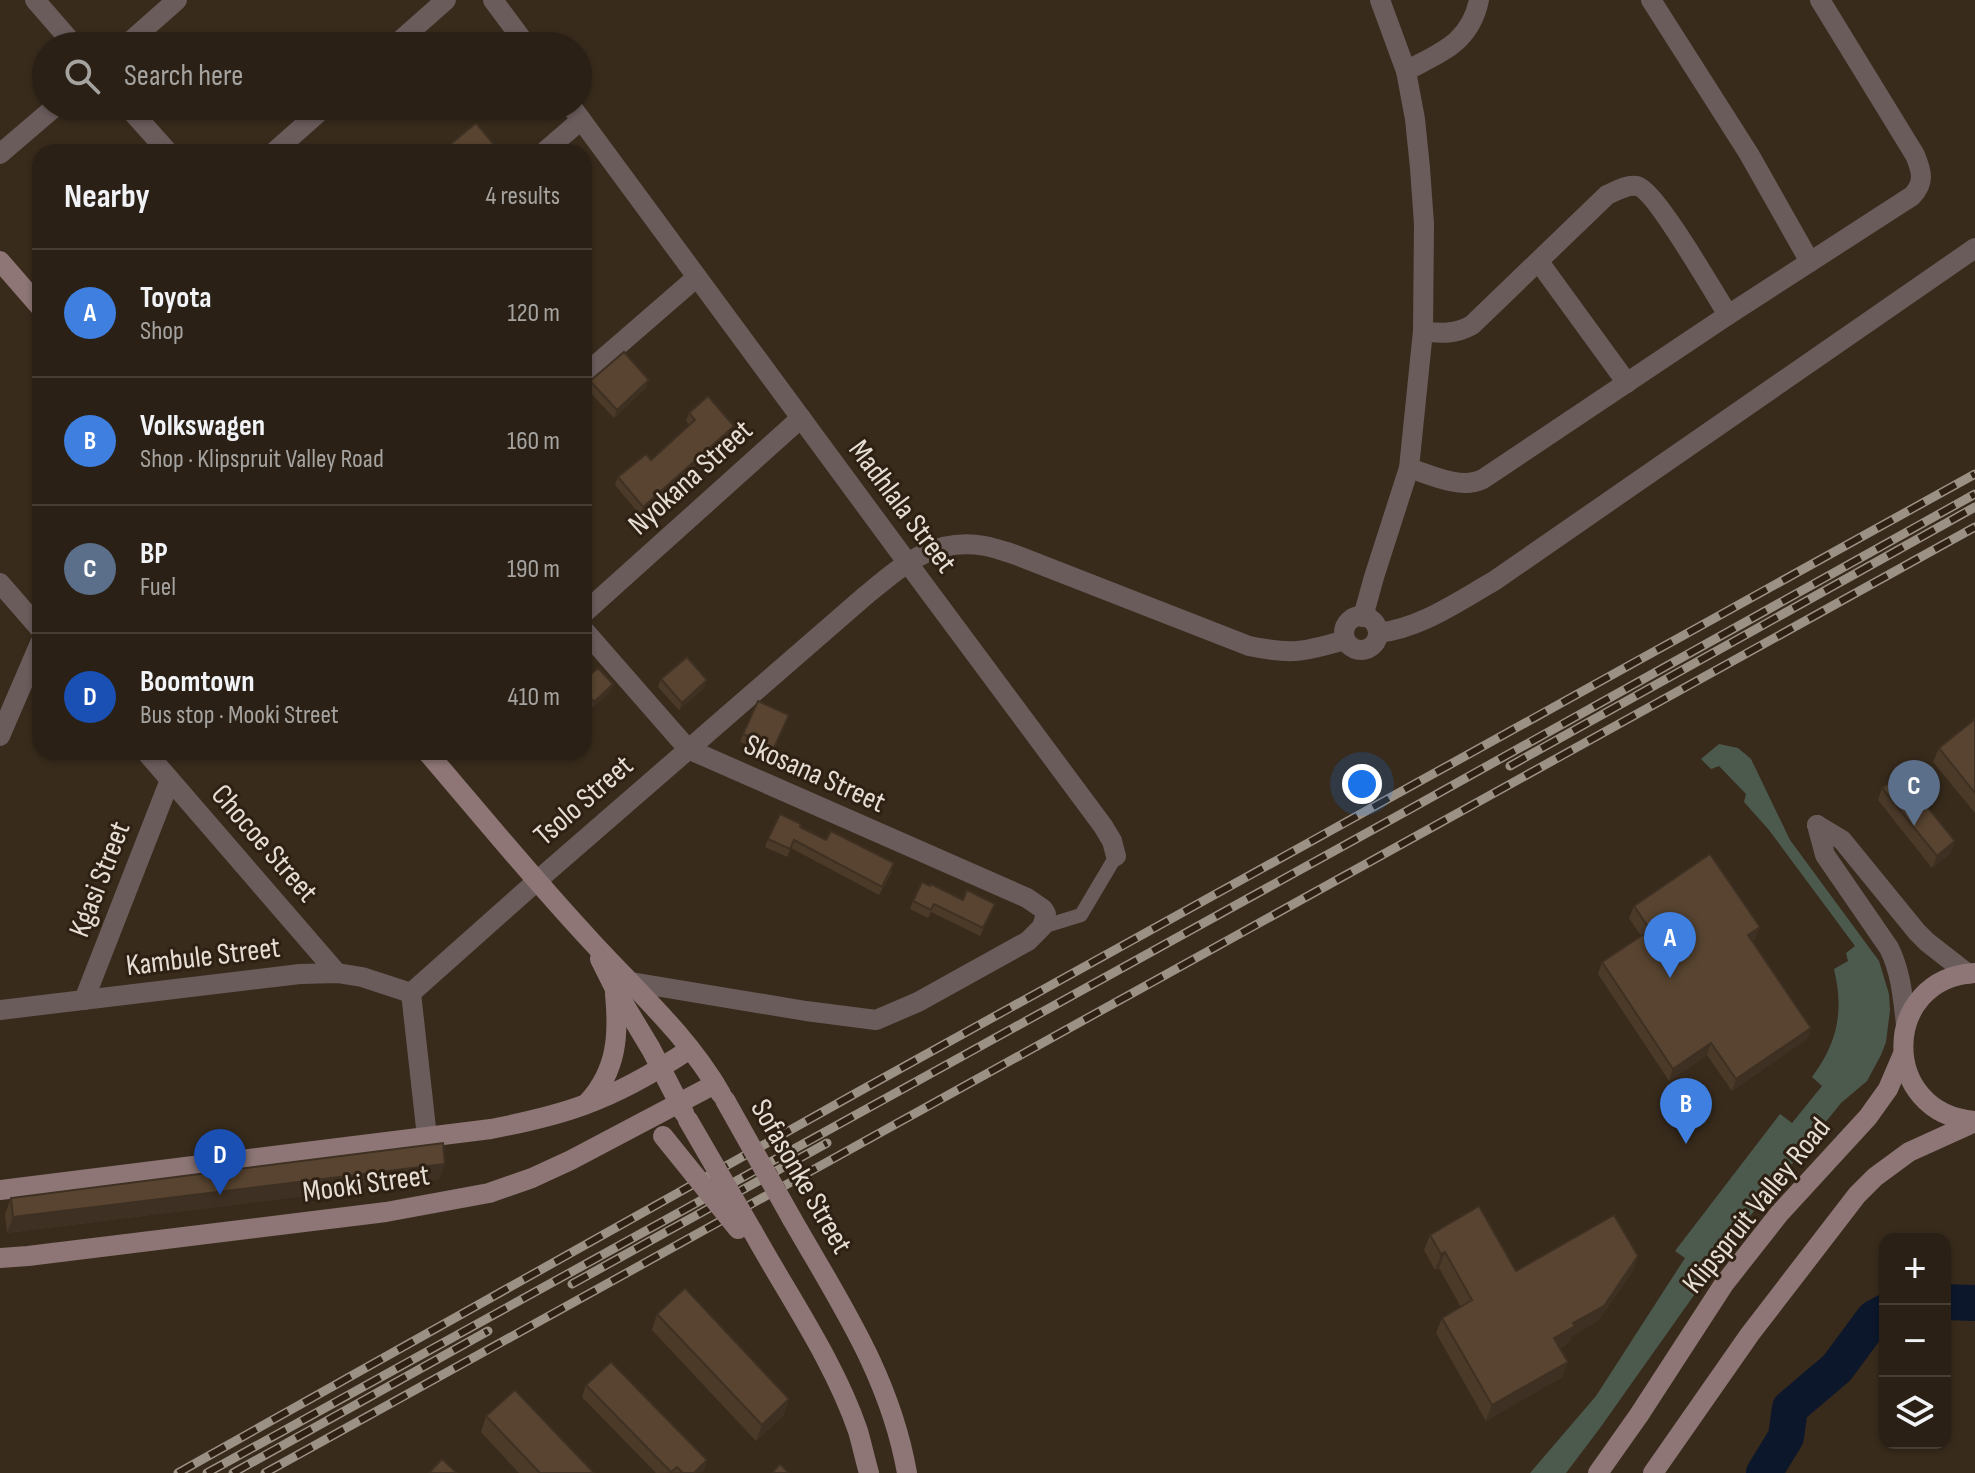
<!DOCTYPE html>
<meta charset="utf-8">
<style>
body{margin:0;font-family:"Sofia Sans Condensed",sans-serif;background:#32281e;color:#f1f3f6}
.controls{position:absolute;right:24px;bottom:24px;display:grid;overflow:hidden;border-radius:16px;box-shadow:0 2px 6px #0004}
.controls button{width:72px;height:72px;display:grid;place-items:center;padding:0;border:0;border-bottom:2px solid #463e34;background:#2a2015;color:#f1f3f6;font:40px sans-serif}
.you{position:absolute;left:1362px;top:784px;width:28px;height:28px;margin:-20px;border:6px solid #fff;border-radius:50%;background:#1a73e8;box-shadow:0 0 0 12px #1a73e833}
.badge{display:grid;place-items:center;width:52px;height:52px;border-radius:50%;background:#8c9099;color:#fff;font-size:26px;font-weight:700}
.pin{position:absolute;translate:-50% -66px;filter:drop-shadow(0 2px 4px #0008)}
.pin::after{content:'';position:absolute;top:42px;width:28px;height:24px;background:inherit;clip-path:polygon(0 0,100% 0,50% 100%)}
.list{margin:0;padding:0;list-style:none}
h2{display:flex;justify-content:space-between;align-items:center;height:104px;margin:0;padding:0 32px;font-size:34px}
h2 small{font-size:26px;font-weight:400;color:#a5a3a0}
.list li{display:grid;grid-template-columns:52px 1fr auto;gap:24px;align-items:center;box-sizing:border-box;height:128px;padding:0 32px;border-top:2px solid #463e34}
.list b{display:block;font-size:30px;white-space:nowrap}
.list p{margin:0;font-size:26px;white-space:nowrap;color:#a5a3a0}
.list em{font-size:26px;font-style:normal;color:#a5a3a0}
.icon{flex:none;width:44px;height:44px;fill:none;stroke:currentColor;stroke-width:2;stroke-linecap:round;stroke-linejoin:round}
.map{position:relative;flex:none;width:1975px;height:1473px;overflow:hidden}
.search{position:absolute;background:#2a2015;box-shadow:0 2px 6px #0004;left:32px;top:32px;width:560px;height:88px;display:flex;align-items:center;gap:20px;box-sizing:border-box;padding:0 28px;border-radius:44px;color:#a5a3a0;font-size:30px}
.panel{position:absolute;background:#2a2015;box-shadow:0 2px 6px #0004;left:32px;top:144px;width:560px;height:616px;border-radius:24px}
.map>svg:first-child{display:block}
</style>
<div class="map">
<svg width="1975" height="1473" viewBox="0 0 1975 1473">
<rect width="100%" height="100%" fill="#382b1c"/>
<path fill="#4c5a4d" d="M 1719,744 L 1738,748 L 1751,759 L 1790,840 L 1879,961 L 1889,994 L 1890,1010 L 1886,1042 L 1881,1055 L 1867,1081 L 1841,1103 L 1750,1216 L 1600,1428 L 1566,1473 L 1530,1473 L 1596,1396 L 1685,1258 L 1675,1251 L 1780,1114 L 1792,1123 L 1822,1086 L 1812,1077 C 1838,1042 1844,1011 1834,969 L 1848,961 L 1846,953 L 1855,946 L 1769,830 L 1744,802 L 1746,794 L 1719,766 L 1711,769 L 1701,759 Z"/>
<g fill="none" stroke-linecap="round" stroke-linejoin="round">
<g stroke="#0c172b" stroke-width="36">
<polyline points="1945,1302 1975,1303"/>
<polyline points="1764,1473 1786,1437 1790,1408 1837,1368 1874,1318 1885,1312"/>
</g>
<polyline stroke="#6b5c5c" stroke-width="14" points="1042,927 1081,915 1116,856"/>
<g stroke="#6b5c5c" stroke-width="20">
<polyline points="35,0 75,46"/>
<polyline points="1651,0 1749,154 1810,262"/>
<polyline points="125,46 177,0"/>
<polyline points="394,46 446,0"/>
<path d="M 1406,71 C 1441,52 1470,43 1479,0"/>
<polyline points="127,106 168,152"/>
<polyline points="274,152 326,106"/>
<polyline points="544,152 581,120"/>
<polyline points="0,154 56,106"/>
<polyline points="1539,262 1627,383"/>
<path d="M 1423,331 C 1441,334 1456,334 1472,325 L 1607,195 C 1616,191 1627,184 1637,186 C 1655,190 1715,294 1728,315"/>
<polyline points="584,375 697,277"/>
<path d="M 1409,468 C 1431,475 1461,490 1483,479 L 1728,315 L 1912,196 C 1925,182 1922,172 1915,155 L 1820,0"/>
<polyline points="907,562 1103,826 1112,841 1116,856"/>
<polyline points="0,583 40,629"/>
<polyline points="584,613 801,418"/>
<polyline points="584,630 688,749 1027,898 1043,909 1046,914 1042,927 1028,941 918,1002 876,1020 806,1011 631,982"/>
<polyline points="0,736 40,643"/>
<polyline points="146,752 337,973"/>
<path d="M 1817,825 L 1825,855 L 1889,948 C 1901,972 1903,998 1906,1025"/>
<polyline points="1817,825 1842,840 1917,932 1927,942 1968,974"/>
<polyline points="84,1000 170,780"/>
<polyline points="0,1010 300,974 337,973 362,977 411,993"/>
<polyline points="427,1137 411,993 538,880"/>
</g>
<g stroke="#6b5c5c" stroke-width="20">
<polyline points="493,0 527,46"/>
<polyline points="571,106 907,562"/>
<circle cx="1361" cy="633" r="17"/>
<polyline points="1363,617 1374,577 1409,468 1423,331 1424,224 1420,168 1415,119 1406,71 1380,0"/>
<path d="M 1378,633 C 1421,628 1457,602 1494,581 L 1975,248"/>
<path d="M 538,880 L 865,596 C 903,565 933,537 985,546 C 996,548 1006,552 1016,555 L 1249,646 C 1292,655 1304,652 1345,640"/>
</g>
<g stroke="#8d7675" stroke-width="20">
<polyline points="0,261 40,307"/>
<path d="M 427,752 C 481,815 534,880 591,941 C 636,990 688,1036 721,1094"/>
<polyline points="600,959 615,989 651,1049 684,1113"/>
<path d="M 1975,973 C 1880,978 1879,1114 1975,1121"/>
<path d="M 588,1102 C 617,1070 619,1035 615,994"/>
<path d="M 0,1190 L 491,1129 C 522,1123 554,1116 584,1105 C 621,1092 657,1071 690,1049"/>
<path d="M 792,1219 C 840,1303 890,1376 907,1473"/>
<path d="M 753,1232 C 789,1297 834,1361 858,1431 C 862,1445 865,1459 869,1473"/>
<polyline points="0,1258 28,1256 386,1212 489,1193 532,1178 571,1160 715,1084"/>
<polyline points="1598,1473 1639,1415 1724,1284 1779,1214 1868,1117 1888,1089 1903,1054"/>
<polyline points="1653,1473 1750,1334 1857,1195 1875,1177 1909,1152 1975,1122"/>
</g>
<defs>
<g id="rail">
<polyline points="1510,766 1975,507"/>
<polyline points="572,1284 827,1143"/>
<polyline points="178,1473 858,1092 1975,474"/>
<polyline points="207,1473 1412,808 1975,494"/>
<polyline points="233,1473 488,1331"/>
<polyline points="265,1473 1975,527"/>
</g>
</defs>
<use href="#rail" stroke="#9c9185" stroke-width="9"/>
<use href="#rail" stroke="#2e2113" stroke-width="6" stroke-dasharray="18" stroke-linecap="butt"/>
<g stroke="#8d7675" stroke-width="20">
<polyline points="725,1100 792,1219"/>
<polyline points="688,1120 753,1232"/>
<polyline points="663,1136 738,1229"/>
</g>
</g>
<g fill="#4c3a29">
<polygon points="590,381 646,388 614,418 587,389"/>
<polygon points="689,413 731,434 640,515 615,485 618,477 651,460 690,425 686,421"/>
<polygon points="661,679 707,680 704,688 679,710 658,687"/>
<polygon points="584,680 610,692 591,709 584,702"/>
<polygon points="789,715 771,756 740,742 743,734"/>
<polygon points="1975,720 1975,813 1933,762 1939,748"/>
<polygon points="1882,788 1951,853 1932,868 1878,800"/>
<polygon points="800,827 892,871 879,895 791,848 787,857 765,847 768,839"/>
<polygon points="963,900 992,912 980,936 931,912 928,918 910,909 913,901"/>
<polygon points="1634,906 1760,927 1755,939 1752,941 1811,1028 1807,1039 1732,1091 1707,1055 1669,1081 1598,974 1602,962 1641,936 1629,918"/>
<polygon points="440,1179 7,1233 5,1214 11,1198"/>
<polygon points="1430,1235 1516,1271 1638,1256 1632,1272 1598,1321 1572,1336 1570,1342 1560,1348 1568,1362 1562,1377 1486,1421 1436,1333 1442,1318 1461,1307 1439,1268 1435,1270 1424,1250"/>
<polygon points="657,1314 784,1415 756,1441 652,1330"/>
<polygon points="586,1385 707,1460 703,1472 656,1473 582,1397"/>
<polygon points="486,1416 594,1473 519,1473 481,1432"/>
</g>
<g fill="#3e3022">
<polygon points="649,380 646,388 614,418 617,410"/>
<polygon points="734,426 731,434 640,515 643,507"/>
<polygon points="707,680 704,688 679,710 682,703"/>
<polygon points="613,684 610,692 591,709 594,702"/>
<polygon points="1955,841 1951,853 1932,868 1937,856"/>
<polygon points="1760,927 1755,939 1744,947 1748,935"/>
<polygon points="1811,1028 1807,1039 1732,1091 1736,1079"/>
<polygon points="1711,1043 1707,1055 1669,1081 1673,1069"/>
<polygon points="445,1164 440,1179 7,1233 13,1217"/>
<polygon points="1445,1252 1439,1268 1435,1270 1441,1254"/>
<polygon points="1638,1256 1632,1272 1598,1321 1572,1336 1570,1342 1549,1354 1554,1338"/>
<polygon points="1568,1362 1562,1377 1486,1421 1492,1405"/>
<polygon points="789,1399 784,1415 756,1441 762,1425"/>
<polygon points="707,1460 703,1472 694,1473"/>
</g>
<g fill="#584430" stroke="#3e3022" stroke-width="2">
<polygon points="476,123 496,147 491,152 449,152 446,148"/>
<polygon points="624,352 649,380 617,410 590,381"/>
<polygon points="708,396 734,426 643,507 618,477 646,454 651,460 695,420 689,413"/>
<polygon points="687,657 707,680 682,703 661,679"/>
<polygon points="598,668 613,684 594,702 584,691 584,680"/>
<polygon points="758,701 789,715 774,748 743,734"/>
<polygon points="1975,719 1975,793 1939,748"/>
<polygon points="1900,773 1955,841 1937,856 1882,788"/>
<polygon points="780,814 801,824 800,827 826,840 831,831 894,863 882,887 794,840 790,849 768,839"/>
<polygon points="1710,854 1760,927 1748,935 1811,1028 1736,1079 1711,1043 1673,1069 1602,962 1650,930 1634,906"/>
<polygon points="922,882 930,886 931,884 963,900 967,890 995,904 983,928 934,904 931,910 913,901"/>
<polygon points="443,1143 445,1164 13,1217 11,1198"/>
<polygon points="1479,1206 1516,1271 1614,1215 1638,1256 1604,1306 1573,1323 1575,1326 1554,1338 1568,1362 1492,1405 1442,1318 1472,1300 1445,1252 1441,1254 1430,1235"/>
<polygon points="685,1288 789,1399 762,1425 657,1314"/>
<polygon points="611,1362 707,1460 694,1473 683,1473 677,1467 671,1472 586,1385"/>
<polygon points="515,1390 594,1473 540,1473 486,1416"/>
<polygon points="442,1459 457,1473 429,1473"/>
<polygon points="780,1464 789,1473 772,1473"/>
</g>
<g text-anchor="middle" stroke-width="6" stroke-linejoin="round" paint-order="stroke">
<g font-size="30" fill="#e6ded4" stroke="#2e2113">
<text transform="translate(690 477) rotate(-42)" y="10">Nyokana Street</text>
<text transform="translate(903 506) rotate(53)" y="10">Madhlala Street</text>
<text transform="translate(815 773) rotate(24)" y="10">Skosana Street</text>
<text transform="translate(583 800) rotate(-41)" y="10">Tsolo Street</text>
<text transform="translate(265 843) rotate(49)" y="10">Chocoe Street</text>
<text transform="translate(99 879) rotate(-69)" y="10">Kgasi Street</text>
<text transform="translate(203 956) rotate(-7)" y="10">Kambule Street</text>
<text transform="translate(802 1176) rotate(60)" y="10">Sofasonke Street</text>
<text transform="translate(366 1183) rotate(-8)" y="10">Mooki Street</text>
<text transform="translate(1756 1205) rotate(-51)" y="10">Klipspruit Valley Road</text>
</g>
</g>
</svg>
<div class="controls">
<button>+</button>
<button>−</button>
<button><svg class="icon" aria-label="layers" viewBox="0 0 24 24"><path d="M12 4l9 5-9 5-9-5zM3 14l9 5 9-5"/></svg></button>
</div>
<div class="you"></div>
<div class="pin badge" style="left:1670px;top:978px;background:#3f7fe0">A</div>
<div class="pin badge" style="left:1686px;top:1144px;background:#3f7fe0">B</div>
<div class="pin badge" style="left:1914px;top:826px;background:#5c6f8a">C</div>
<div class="pin badge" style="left:220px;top:1195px;background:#1a4fb4">D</div>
<div class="search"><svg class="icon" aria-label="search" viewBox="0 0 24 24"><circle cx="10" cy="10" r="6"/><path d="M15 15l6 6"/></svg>Search here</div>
<section class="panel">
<h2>Nearby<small>4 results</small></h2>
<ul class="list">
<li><span class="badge" style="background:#3f7fe0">A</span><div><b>Toyota</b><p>Shop</p></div><em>120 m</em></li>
<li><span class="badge" style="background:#3f7fe0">B</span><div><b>Volkswagen</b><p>Shop · Klipspruit Valley Road</p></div><em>160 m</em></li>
<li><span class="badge" style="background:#5c6f8a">C</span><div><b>BP</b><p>Fuel</p></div><em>190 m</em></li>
<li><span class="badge" style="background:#1a4fb4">D</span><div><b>Boomtown</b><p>Bus stop · Mooki Street</p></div><em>410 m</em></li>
</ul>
</section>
</div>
